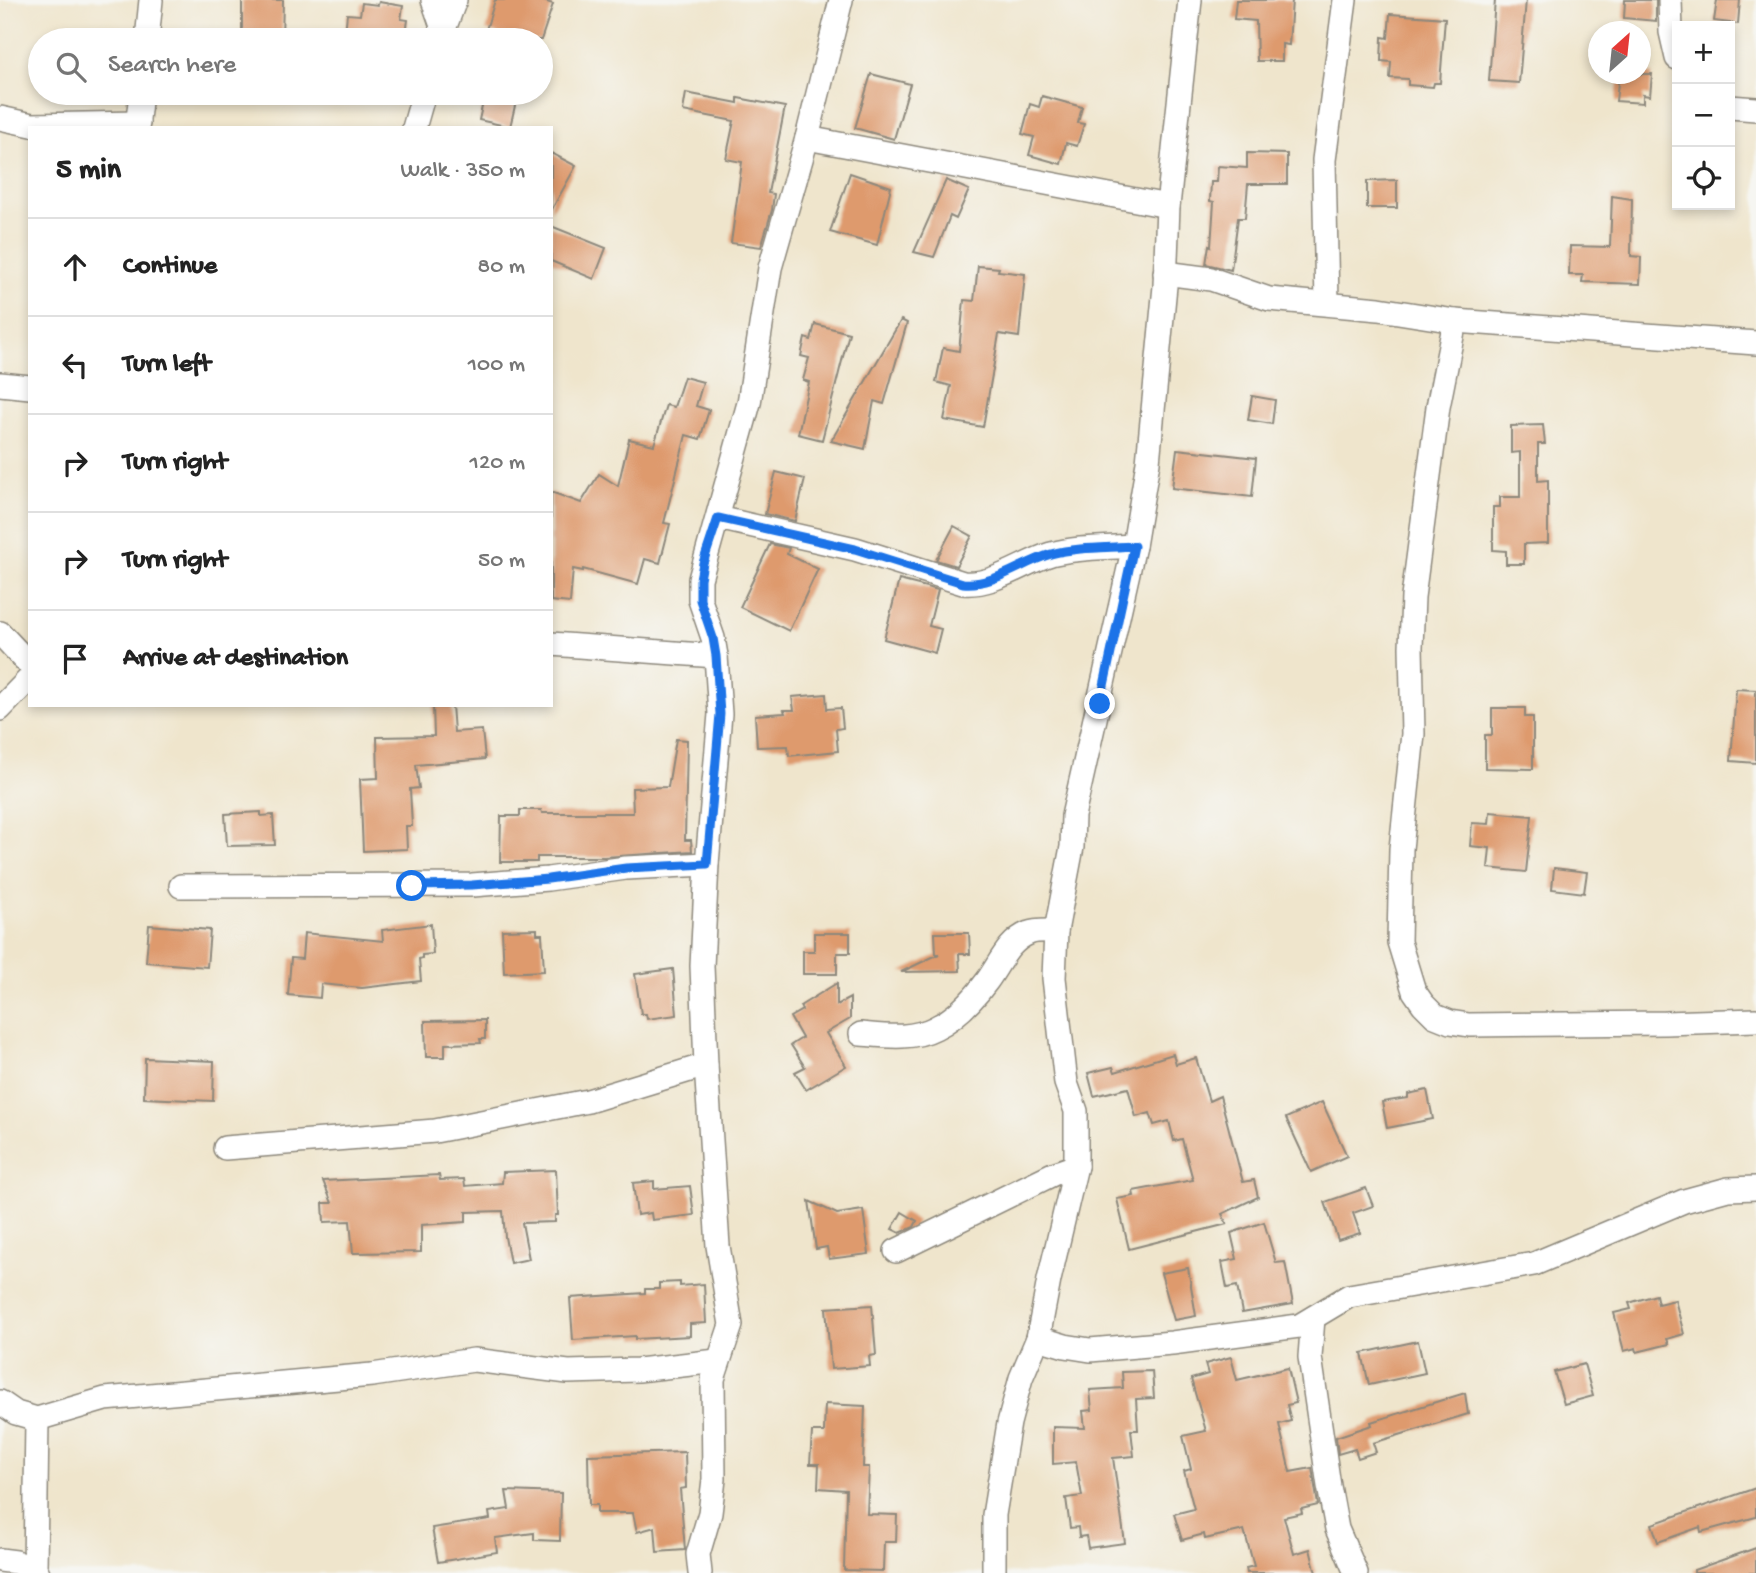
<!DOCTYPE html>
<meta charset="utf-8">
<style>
body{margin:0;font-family:"Gochi Hand",sans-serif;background:#f6f6f6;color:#222}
.controls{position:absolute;right:21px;top:21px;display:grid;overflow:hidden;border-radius:0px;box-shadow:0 4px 10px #0003}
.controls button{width:63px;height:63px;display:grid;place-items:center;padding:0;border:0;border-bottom:2px solid #e0e0e0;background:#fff;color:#222;font:35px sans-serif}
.compass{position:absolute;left:1588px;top:21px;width:63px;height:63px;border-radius:50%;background:#fff;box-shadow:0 4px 10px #0003;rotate:27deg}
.stop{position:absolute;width:21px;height:21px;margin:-16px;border:5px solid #1a73e8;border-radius:50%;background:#fff}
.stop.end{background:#1a73e8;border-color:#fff;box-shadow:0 2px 7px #0008}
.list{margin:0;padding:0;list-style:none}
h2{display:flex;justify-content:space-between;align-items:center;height:91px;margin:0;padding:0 28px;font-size:30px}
h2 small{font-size:23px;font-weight:400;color:#767676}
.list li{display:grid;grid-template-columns:46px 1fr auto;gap:21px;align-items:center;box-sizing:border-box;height:98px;padding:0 28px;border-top:2px solid #e0e0e0}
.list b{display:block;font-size:26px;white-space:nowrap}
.list em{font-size:23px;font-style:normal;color:#767676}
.icon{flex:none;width:38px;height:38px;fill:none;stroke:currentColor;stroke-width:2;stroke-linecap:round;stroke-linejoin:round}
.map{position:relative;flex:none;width:1756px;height:1573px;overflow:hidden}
.search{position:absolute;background:#fff;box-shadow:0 4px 10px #0003;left:28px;top:28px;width:525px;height:77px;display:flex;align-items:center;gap:18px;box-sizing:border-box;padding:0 24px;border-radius:38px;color:#767676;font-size:26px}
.panel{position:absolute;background:#fff;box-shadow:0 4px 10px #0003;left:28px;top:126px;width:525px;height:581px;border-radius:0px}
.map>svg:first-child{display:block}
</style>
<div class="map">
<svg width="1756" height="1573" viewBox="0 0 1756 1573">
<rect width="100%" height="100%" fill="#f6f6f2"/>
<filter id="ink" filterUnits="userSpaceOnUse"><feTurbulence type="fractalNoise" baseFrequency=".0143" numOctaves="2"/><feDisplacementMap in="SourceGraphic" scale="14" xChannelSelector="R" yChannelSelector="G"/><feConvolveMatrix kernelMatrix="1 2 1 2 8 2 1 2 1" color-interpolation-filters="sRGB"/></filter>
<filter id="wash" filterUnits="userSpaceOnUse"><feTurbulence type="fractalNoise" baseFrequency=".00686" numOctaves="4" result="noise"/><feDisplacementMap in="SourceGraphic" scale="28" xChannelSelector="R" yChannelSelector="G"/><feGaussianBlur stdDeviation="1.57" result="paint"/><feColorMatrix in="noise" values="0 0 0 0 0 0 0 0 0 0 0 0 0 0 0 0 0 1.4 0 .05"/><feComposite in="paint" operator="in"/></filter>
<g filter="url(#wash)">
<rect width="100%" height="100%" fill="#efe5cc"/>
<g id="blocks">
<g fill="#de9a6d">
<polygon points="242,0 283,0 282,40 242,39"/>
<polygon points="495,0 541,0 553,4 541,40 519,40 486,30"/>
<polygon points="1236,0 1292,0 1289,45 1282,44 1282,61 1257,61 1256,21 1234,19"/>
<polygon points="1495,0 1526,0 1519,83 1489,81"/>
<polygon points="1625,0 1656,0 1656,21 1624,18"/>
<polygon points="1717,0 1740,0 1738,24 1714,21"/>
<polygon points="379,2 403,6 401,19 408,20 405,40 352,40 353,34 345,33 347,14 360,15 362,3 378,5"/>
<polygon points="1390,14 1445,18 1440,83 1434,83 1433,87 1408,85 1408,79 1390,78 1391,62 1381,61 1382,37 1388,38"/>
<polygon points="871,74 910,84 894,139 855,128"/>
<polygon points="1619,74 1652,74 1650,96 1643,95 1643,103 1616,101"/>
<polygon points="485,93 518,93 510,127 479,120"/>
<polygon points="686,93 738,103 738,98 785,107 768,193 774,194 772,210 761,247 731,243 742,162 726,159 734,121 683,111"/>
<polygon points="1042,96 1082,107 1078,123 1084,124 1077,146 1066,143 1061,164 1029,155 1034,137 1022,134 1030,104 1039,107"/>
<polygon points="551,153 576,166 551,211"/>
<polygon points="1247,153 1287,154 1287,184 1248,184 1245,218 1238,218 1231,270 1206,264 1209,245 1211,246 1214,202 1210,201 1211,182 1217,182 1218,166 1247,168"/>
<polygon points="850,173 891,187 877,245 830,232"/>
<polygon points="946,180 969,190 956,219 950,216 934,257 914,252"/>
<polygon points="1397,180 1397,208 1367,208 1367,181"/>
<polygon points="1612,196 1632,199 1631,256 1641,257 1640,284 1582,282 1583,275 1569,275 1570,246 1610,247"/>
<polygon points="551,226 606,248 594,279 551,261"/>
<polygon points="978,266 999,268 998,271 1025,274 1019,337 999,334 983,427 944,420 951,386 936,382 943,348 959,351 964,300 974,301"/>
<polygon points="901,320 907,323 884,404 874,401 865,449 831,441"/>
<polygon points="815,324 849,333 822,440 798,434 809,382 803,380 809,358 801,356 805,338 811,340"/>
<polygon points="684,377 703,382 696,406 709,410 700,439 686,435 664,523 670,524 660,563 645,559 638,584 583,569 583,571 573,569 570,603 551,601 551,492 581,503 599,474 618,486 629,439 654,445 666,405 674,407"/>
<polygon points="1252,396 1275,400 1272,424 1248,420"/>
<polygon points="1543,425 1545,444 1538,444 1538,481 1548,480 1548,543 1524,544 1524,564 1506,564 1506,551 1493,550 1493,507 1500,507 1500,497 1520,497 1520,452 1511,453 1511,426"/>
<polygon points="1177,449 1256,458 1252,497 1172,488"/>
<polygon points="776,472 805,479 795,521 765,514"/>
<polygon points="954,526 972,536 956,566 936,560"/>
<polygon points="770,544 789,548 787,554 818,569 789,631 740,607"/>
<polygon points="899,580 938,590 929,626 941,629 935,653 884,639"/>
<polygon points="1736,689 1756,690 1756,763 1731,761"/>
<polygon points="826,694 827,709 841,708 843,728 836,729 838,751 789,756 788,746 757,747 755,715 785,713 784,710 794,710 792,697"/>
<polygon points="433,705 452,705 454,732 482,730 485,759 416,765 419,788 410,789 412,826 406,826 407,849 363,851 360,779 378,778 377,737 434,736"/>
<polygon points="1492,708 1525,708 1525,717 1533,717 1533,769 1485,768 1485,735 1492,735"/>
<polygon points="676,739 687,740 685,840 691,840 692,851 604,857 537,857 537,862 500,862 501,816 520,816 520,810 541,810 542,813 633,813 632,788 668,787"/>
<polygon points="261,812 261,816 273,815 275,845 227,846 225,814"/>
<polygon points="1490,812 1532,816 1526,872 1488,868 1490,848 1470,846 1472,823 1489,824"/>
<polygon points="1554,868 1587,872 1584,893 1552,889"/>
<polygon points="431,924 433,954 422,955 422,958 419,959 421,981 362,988 321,984 320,998 288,995 291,958 302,959 304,933 383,941 382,930"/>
<polygon points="149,925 210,930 207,967 146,962"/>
<polygon points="537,929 537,934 542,934 544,971 504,973 502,930"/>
<polygon points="814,933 850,933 850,953 837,953 837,974 803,974 803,951 814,951"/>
<polygon points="935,933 969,933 970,954 959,954 960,971 901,972 939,954 936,954"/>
<polygon points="673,969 677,1015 647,1019 646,1014 641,1014 635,974"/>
<polygon points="837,983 837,1005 850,998 850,1019 826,1033 846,1066 806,1090 795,1072 805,1067 791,1045 802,1038 790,1017 802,1010 800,1006"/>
<polygon points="485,1020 485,1039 480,1039 481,1043 445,1044 445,1057 426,1057 425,1021"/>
<polygon points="1173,1054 1176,1064 1196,1058 1209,1101 1220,1096 1243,1182 1254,1180 1258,1197 1222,1214 1227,1224 1129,1249 1117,1199 1134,1196 1133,1191 1193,1180 1182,1139 1174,1141 1169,1121 1154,1125 1150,1113 1136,1117 1128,1088 1094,1096 1088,1073 1113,1067 1115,1072"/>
<polygon points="145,1058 214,1061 213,1101 144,1098"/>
<polygon points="1427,1090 1433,1119 1387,1128 1382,1102 1408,1098 1408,1094"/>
<polygon points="1322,1102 1347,1156 1311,1172 1286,1118"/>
<polygon points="556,1170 558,1215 555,1215 555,1222 522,1223 529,1259 510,1263 505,1237 503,1211 466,1212 466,1222 421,1225 421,1252 353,1253 350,1221 324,1222 323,1203 332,1203 323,1181 439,1175 440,1180 464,1179 465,1186 502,1183 503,1172"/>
<polygon points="654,1181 654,1189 690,1186 694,1215 652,1220 651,1213 637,1215 633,1183"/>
<polygon points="1366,1188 1373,1206 1353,1213 1360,1233 1338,1240 1325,1202"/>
<polygon points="809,1201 837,1214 863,1210 869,1254 829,1259 827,1247 816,1249"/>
<polygon points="902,1212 917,1221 914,1227 900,1233 892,1229"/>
<polygon points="1264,1222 1276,1263 1285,1262 1293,1304 1242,1313 1237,1286 1227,1288 1222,1262 1237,1259 1231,1233"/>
<polygon points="1188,1268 1196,1316 1174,1320 1161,1273"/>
<polygon points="680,1282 680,1286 704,1284 706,1323 690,1324 690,1336 635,1339 635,1336 573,1340 570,1298 645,1293 645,1289 659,1289 659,1283"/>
<polygon points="1656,1295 1658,1304 1675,1300 1684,1334 1667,1339 1669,1344 1637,1352 1636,1348 1624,1351 1614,1313 1631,1309 1629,1303"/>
<polygon points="872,1305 876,1355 869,1356 870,1366 831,1369 826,1308"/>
<polygon points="1418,1341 1425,1373 1369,1385 1362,1353"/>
<polygon points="1231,1357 1237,1380 1288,1368 1296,1403 1287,1405 1291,1421 1279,1424 1290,1472 1312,1468 1318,1505 1301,1509 1302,1513 1284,1517 1294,1554 1310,1549 1316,1573 1247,1573 1246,1568 1254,1566 1244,1530 1205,1539 1204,1534 1182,1540 1174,1514 1194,1509 1184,1471 1191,1469 1183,1436 1206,1431 1191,1379 1208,1374 1205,1364"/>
<polygon points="1584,1364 1593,1396 1564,1404 1554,1372"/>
<polygon points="1152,1371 1154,1398 1136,1399 1138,1430 1131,1430 1134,1456 1113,1458 1125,1543 1088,1548 1086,1536 1079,1537 1078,1527 1070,1528 1066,1498 1082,1496 1076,1462 1053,1464 1053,1427 1085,1428 1083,1411 1092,1410 1090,1390 1123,1388 1122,1372"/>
<polygon points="1465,1393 1468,1414 1373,1443 1376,1452 1358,1458 1355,1449 1338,1454 1336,1437 1372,1425 1371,1422"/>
<polygon points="825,1404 865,1406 863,1467 869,1467 867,1514 897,1515 896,1542 884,1542 883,1571 844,1570 846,1490 818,1488 819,1464 810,1464 812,1432 824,1432"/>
<polygon points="685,1452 686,1488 680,1489 685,1550 657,1552 655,1527 637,1532 633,1513 597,1513 597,1505 589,1505 588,1455"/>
<polygon points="1756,1488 1756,1517 1701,1532 1700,1527 1658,1542 1652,1524"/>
<polygon points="506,1491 561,1493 560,1541 534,1540 534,1533 495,1538 497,1552 438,1562 432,1528 490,1519 489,1512 509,1509"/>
<polygon points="1756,1548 1756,1573 1694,1573 1694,1570"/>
</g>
</g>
</g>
<g filter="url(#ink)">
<use href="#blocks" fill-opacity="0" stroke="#8d887c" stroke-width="2"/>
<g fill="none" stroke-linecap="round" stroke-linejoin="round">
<defs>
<g id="minor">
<polyline points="433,0 443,29"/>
<polyline points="1670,0 1671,32 1677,58"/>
<polyline points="147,40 151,0"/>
<polyline points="440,40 455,0"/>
<polyline points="1730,107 1756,109"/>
<polyline points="0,118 32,125 138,123"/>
<polyline points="137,128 141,93"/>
<polyline points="414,128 424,93"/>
<polyline points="807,138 1168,206"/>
<polyline points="1165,273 1211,279 1269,299 1379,309 1455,321 1756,343"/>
<polyline points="1327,303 1324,160 1345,0"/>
<polyline points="1455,321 1438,407 1413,597 1411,647 1413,734 1401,849 1399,942 1414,991 1423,1004 1435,1016 1450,1022 1469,1025 1665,1023 1756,1020"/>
<polyline points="0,384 30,387"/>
<path d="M 718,518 L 855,549 L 963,583 C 994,586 1022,563 1051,554 C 1077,547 1106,548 1134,546"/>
<polyline points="0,633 30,665"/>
<polyline points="551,644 716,656"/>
<polyline points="0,709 30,678"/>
<polyline points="181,886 472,885 548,879 626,868 707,864"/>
<path d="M 861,1034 C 885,1036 912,1040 935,1028 C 956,1018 973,1000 987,981 C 999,965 1008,941 1029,933 C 1036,930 1048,931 1056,931"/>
<polyline points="225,1148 435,1131 588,1101 706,1065"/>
<polyline points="896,1251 1053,1174 1076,1166"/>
<polyline points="1313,1318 1310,1357 1329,1486 1337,1529 1356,1573"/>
<polyline points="1038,1338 1065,1346 1090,1350 1172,1343 1299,1326 1349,1296 1534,1264 1684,1201 1728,1189 1756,1188"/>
<polyline points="0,1402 16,1413 37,1419 105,1399 372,1375 474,1360 568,1372 638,1370 717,1361"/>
<polyline points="0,1560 16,1562 38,1573"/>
<polyline points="35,1570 37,1419"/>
<polyline points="700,1573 698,1554 710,1513 714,1479 713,1379 731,1325 718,1246 706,1065 702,966 707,864 720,714 716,656 713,638 700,600 700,579 749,403 770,268 807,138 841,0"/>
<polyline points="994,1573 994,1515 1009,1423 1021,1378 1038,1338 1049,1280 1076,1166 1076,1111 1066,1083 1054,978 1056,931 1072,847 1073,816 1134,546 1148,462 1165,286 1168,206 1190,0"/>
</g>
</defs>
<use href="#minor" stroke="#8d887c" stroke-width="26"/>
<use href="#minor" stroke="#fff" stroke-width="23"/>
</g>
</g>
<g fill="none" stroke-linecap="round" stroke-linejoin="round" filter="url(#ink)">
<path stroke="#1a73e8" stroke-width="9" d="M 412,886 L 472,885 L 548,879 L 626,868 L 707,864 L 720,714 L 716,656 L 713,638 L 700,600 L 700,579 L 703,563 L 718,518 L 855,549 L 963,583 C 994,586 1021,563 1051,554 C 1077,547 1106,548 1134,546 L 1100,704"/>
</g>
</svg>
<div class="controls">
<button>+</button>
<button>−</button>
<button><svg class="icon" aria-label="locate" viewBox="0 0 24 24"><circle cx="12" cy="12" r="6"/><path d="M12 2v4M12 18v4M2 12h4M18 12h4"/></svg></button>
</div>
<svg class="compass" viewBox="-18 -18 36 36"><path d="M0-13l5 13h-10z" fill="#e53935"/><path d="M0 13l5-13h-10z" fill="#767676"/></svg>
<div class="stop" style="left:412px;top:886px"></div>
<div class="stop end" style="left:1100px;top:704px"></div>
<div class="search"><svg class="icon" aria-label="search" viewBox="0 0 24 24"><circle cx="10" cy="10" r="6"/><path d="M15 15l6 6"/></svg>Search here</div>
<section class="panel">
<h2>5 min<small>Walk · 350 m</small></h2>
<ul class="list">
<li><svg class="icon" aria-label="ahead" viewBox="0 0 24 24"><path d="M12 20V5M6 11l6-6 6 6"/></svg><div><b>Continue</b></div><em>80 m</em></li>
<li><svg class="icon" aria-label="left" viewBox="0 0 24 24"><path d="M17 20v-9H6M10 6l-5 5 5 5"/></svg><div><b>Turn left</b></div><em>100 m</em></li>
<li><svg class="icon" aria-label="right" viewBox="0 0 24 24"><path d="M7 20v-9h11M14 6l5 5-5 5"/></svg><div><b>Turn right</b></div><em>120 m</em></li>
<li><svg class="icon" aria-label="right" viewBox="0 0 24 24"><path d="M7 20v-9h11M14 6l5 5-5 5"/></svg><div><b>Turn right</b></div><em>50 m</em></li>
<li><svg class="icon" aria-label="arrive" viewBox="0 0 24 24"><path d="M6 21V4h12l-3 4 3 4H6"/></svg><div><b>Arrive at destination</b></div></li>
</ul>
</section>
</div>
